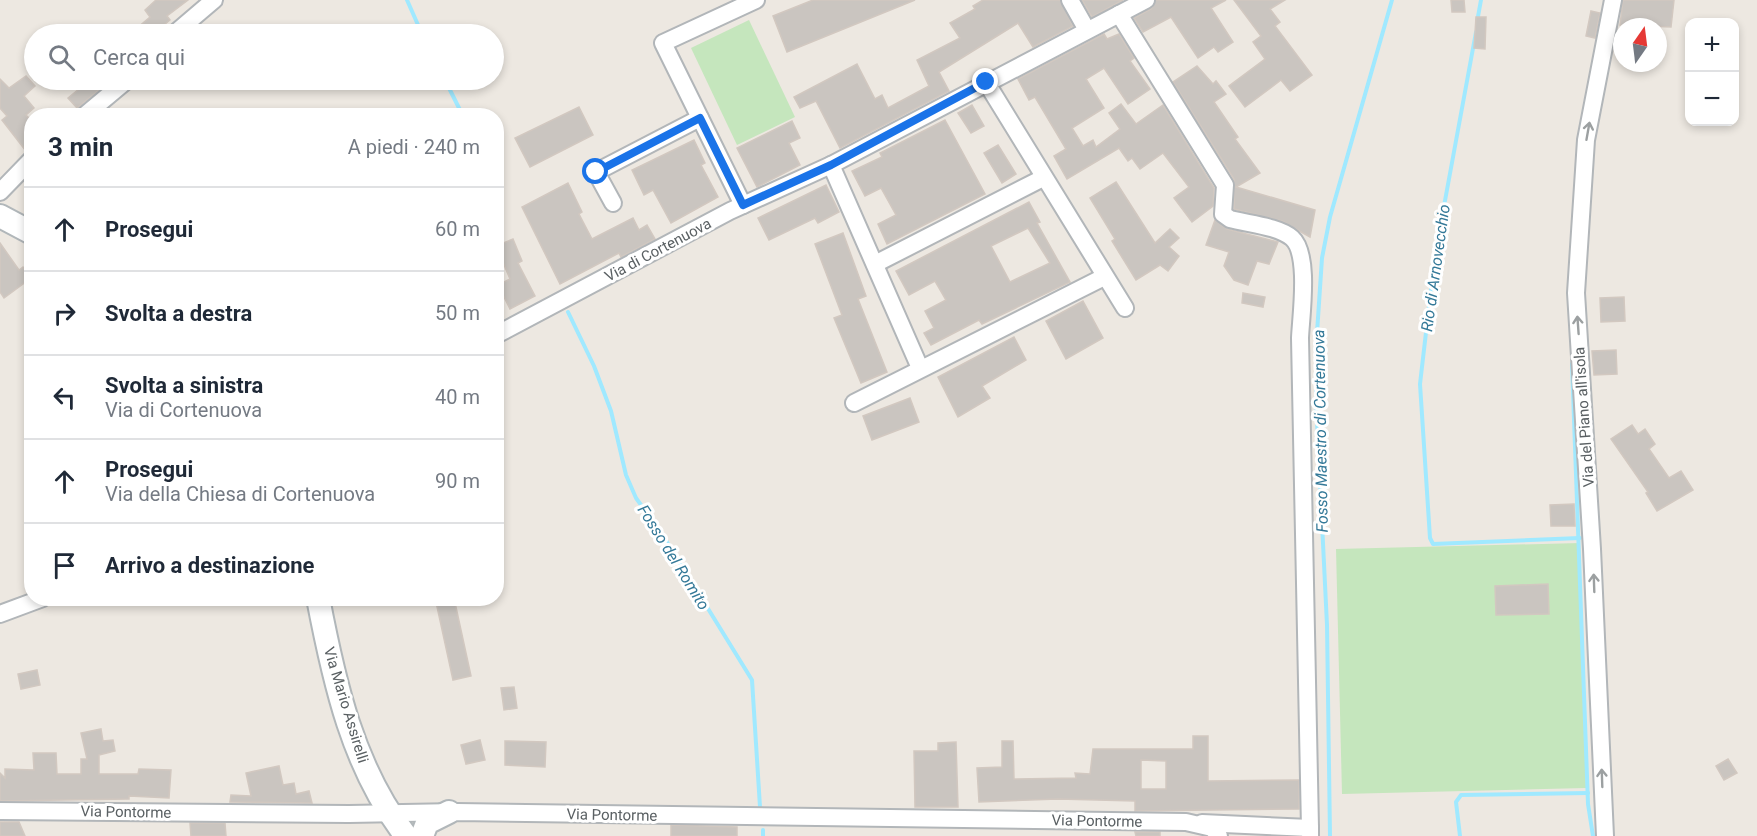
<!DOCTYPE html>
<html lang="it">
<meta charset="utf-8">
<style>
body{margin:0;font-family:Roboto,sans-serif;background:#f2f2f3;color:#1f2937}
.controls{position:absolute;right:18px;top:18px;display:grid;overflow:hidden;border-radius:12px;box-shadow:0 3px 9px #0003}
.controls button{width:54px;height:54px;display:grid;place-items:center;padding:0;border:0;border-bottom:2px solid #e0e1e3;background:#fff;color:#1f2937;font:30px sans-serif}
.compass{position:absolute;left:1613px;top:18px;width:54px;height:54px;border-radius:50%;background:#fff;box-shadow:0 3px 9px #0003;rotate:14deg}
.stop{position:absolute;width:18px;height:18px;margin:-14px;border:4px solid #1a73e8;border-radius:50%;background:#fff}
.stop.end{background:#1a73e8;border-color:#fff;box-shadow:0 2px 6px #0008}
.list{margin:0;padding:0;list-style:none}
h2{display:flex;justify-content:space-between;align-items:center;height:78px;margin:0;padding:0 24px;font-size:26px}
h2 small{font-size:20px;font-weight:400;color:#747a83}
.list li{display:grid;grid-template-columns:39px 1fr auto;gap:18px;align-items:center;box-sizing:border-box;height:84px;padding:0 24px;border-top:2px solid #e0e1e3}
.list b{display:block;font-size:22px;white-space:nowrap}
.list p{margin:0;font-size:20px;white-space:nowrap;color:#747a83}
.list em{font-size:20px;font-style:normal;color:#747a83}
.icon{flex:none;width:33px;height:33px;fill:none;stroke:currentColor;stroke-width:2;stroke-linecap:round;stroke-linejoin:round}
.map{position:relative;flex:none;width:1757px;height:836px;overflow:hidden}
.search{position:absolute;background:#fff;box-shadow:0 3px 9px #0003;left:24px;top:24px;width:480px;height:66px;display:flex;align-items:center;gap:15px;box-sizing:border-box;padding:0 21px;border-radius:33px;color:#747a83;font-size:22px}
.panel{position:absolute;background:#fff;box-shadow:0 3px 9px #0003;left:24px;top:108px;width:480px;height:498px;border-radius:24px}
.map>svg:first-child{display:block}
</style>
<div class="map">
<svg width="1757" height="836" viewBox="0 0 1757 836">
<rect width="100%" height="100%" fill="#ede8e1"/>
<g fill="#c5e6bd">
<polygon points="749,20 795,117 737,145 691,48"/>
<polygon points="1580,543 1586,788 1342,794 1336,549"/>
</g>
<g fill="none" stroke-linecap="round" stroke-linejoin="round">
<g stroke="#a0e9ff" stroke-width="4">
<polyline points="407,0 422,34"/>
<polyline points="1477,22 1481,0"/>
<polyline points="1476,32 1435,255 1420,384 1430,538 1433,544 1580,538"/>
<polyline points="445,80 463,116"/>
<polyline points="496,183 502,194"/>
<polyline points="568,312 594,366 611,411 626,475 636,498 662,534 752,680 760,807"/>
<polyline points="1572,364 1588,804 1593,836"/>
<polyline points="763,830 763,836"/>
<polyline points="1330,836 1327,625 1316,400 1317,333 1322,258 1330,217 1392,0"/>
<polyline points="1460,836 1456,802 1461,795 1588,793"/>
</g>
</g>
<g fill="#cac5c0" stroke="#d2c8c0" stroke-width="1.5" fill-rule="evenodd">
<polygon points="156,0 188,0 167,16 170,20 153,34 130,34 150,17 145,10"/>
<polygon points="813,0 915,0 787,52 773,16"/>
<polygon points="983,0 1060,0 1073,26 1033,47 1018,23 939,72 949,91 840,148 816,101 800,108 794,97 857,64 875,99 882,95 888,108 929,86 917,60 960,38 950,23 975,9 973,6"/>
<polygon points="1082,0 1123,0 1092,17"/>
<polygon points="1156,0 1226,0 1211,8 1233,42 1218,52 1214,47 1198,58 1171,17 1143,32 1134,18 1151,9"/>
<polygon points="1234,0 1285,0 1270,9 1280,22 1275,26 1312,75 1290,91 1281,80 1245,107 1229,86 1265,59 1253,42 1261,36"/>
<polygon points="1451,0 1464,0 1465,12 1452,12"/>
<polygon points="1623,0 1674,0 1671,27 1620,25"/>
<polygon points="1591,11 1600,13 1595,38 1586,36"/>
<polygon points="1476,17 1486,17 1485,49 1474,48"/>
<polygon points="1104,34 1107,39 1119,34 1134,58 1130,61 1150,89 1128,104 1104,68 1086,79 1104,108 1072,128 1083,146 1093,140 1096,147 1120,129 1109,113 1121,104 1136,124 1163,105 1214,188 1213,206 1192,222 1174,198 1189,187 1163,153 1140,169 1132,158 1128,161 1119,148 1067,179 1054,156 1066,149 1035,97 1029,100 1018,79"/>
<polygon points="1197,66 1213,84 1216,81 1226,94 1214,102 1238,137 1235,139 1260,173 1236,187 1315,210 1310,237 1282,221 1234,209 1234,179 1173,82"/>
<polygon points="26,76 35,86 24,96 34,108 26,115 32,121 32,149 26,151 2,120 7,116 0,108 0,79 9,88"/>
<polygon points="90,80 111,80 77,108 68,98"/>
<polygon points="972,105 984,126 971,133 958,113"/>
<polygon points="579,107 593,135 530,167 515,138"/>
<polygon points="945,120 985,194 887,244 878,224 896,215 881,188 865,196 852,171 882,157 880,153"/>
<polygon points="792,121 800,138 789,143 800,165 757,187 737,148"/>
<polygon points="694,140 705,163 701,165 718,197 671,223 653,190 644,195 632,170"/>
<polygon points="998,145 1016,174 1002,183 984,153"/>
<polygon points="1116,182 1155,243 1170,229 1179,238 1169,247 1179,256 1168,271 1160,265 1136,280 1112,241 1115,239 1090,198"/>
<polygon points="568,183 582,212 579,214 592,239 633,218 639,230 647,225 655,239 621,257 619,253 560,284 522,207"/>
<polygon points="826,185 839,212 818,223 815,218 769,240 758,218"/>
<path d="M 1029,202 L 1040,222 L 1037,223 L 1070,282 L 982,324 L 979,320 L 931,345 L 924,333 L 934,328 L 925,311 L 946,300 L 935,281 L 909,295 L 896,271 ZM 1028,228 L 1050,263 L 1010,282 L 991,246 Z"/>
<polygon points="1215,220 1227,229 1278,242 1269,264 1257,261 1248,285 1234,280 1224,266 1229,252 1206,245"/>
<polygon points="843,233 866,296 858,299 887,372 861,383 834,318 842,315 815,244"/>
<polygon points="513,239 522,261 518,263 535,296 510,309 498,285 510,279 496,246"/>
<polygon points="0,243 19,270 23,267 31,278 4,298 0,292"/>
<polygon points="1243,293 1265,297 1263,307 1242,303"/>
<polygon points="1624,297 1625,321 1601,322 1600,298"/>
<polygon points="1083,301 1103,338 1066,359 1046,321"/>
<polygon points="1014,337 1026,360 982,386 990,398 958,417 938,377"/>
<polygon points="1616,350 1617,374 1594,375 1592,351"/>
<polygon points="910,398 919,422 872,440 863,416"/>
<polygon points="1632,425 1638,434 1645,429 1655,444 1649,449 1669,478 1681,471 1693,490 1657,511 1646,493 1648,492 1611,439"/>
<polygon points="1574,504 1575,526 1551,526 1550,505"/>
<polygon points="1548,584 1549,614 1496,615 1495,586"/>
<polygon points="454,598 471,676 453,680 436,602"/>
<polygon points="37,670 40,685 21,689 18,674"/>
<polygon points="514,687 517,708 504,710 501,688"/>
<polygon points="101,729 103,741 113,740 115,751 99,755 99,774 138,774 139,769 171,770 169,798 129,796 129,799 0,801 0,773 5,778 5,769 34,770 33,753 56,753 57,774 81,774 81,759 87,759 81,733"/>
<path d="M 1193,736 L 1208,736 L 1208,781 L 1299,780 L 1299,809 L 1135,811 L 1135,801 L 1058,799 L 979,802 L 977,768 L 1002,767 L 1002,741 L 1013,741 L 1014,779 L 1076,778 L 1075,773 L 1090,774 L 1093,749 L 1193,749 ZM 1141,760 L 1166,761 L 1166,789 L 1141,789 Z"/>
<polygon points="480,740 485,760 466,764 461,745"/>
<polygon points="505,741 546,742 545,767 505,765"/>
<polygon points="956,742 958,807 915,807 914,751 938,751 938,743"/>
<polygon points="1728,759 1737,773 1724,780 1716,766"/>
<polygon points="279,766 283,785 294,783 296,794 309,791 312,803 230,802 231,795 251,796 246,773"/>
<polygon points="0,822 19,822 25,836 0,836"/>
<polygon points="190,823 225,823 226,836 191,836"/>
<polygon points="671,825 737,827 737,836 671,836"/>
<polygon points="1135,832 1160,832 1160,836 1136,836"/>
</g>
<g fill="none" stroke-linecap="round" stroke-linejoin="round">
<defs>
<g id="street">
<polyline points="1070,0 1087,30"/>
<path d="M 1119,14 L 1225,185 L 1223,214 L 1230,219 C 1248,224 1278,226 1292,238 C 1310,254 1301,315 1300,338 L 1310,828"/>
<polyline points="174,34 214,0"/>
<polyline points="986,82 1125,308"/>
<polyline points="84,116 127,80"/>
<polyline points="831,165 920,368"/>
<polyline points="0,192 32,159"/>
<polyline points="613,203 596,172 700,118"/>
<polyline points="743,205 663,43 756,0"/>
<polyline points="875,264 1043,178"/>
<polyline points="496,335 730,211 831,165 1146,0"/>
<polyline points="854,403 1104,277"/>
<polyline points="0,614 43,598"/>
<polyline points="0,811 349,814 457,812 1186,822 1212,828 1219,836"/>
<polyline points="1202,823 1310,828 1310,836"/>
<polyline points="1605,836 1592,549 1576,293 1586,140 1613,0"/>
</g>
<g id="secondary">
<polyline points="0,216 32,233"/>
<path d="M 318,598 C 334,682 353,768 406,836"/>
<polyline points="422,836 427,823 449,812"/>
</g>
</defs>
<use href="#street" stroke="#b2b6b9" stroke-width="20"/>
<use href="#secondary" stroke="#b1b7ba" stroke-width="26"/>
<use href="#street" stroke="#fff" stroke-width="16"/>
<use href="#secondary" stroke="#fff" stroke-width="22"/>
</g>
<defs><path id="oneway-shaft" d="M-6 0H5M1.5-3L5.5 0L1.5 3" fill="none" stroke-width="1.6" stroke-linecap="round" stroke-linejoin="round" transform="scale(1.5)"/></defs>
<g stroke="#9ca0a1">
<use href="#oneway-shaft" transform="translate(1588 131) rotate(-80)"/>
<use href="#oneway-shaft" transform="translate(1578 325) rotate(-94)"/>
<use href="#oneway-shaft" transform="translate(1594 583) rotate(-92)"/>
<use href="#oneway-shaft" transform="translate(1602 778) rotate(-92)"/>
</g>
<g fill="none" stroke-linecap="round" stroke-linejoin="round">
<polyline stroke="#1a73e8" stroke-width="8" points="596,172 700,118 743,205 831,165 986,82"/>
</g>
<g text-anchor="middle" stroke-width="6" stroke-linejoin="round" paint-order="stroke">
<g font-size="15" fill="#5a6063" stroke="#fff">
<text transform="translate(658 250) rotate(-28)" y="5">Via di Cortenuova</text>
<text transform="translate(1584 417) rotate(-94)" y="5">Via del Piano all'isola</text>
<text transform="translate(346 705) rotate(73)" y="5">Via Mario Assirelli</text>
<text transform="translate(126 812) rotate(1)" y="5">Via Pontorme</text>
<text transform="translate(612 815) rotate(1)" y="5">Via Pontorme</text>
<text transform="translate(1097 821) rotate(1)" y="5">Via Pontorme</text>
</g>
<g font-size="16" font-style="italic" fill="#347998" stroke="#fff">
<text transform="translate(1435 268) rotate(-82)" y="6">Rio di Arnovecchio</text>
<text transform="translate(1320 431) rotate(-91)" y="6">Fosso Maestro di Cortenuova</text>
<text transform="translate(674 557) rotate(58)" y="6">Fosso del Romito</text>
</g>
</g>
</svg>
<div class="controls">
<button>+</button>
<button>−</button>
</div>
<svg class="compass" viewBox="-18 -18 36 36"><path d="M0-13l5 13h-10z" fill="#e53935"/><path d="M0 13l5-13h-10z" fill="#747a83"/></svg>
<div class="stop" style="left:596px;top:172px"></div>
<div class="stop end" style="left:986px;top:82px"></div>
<div class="search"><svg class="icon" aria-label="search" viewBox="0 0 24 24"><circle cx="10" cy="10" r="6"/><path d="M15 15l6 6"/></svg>Cerca qui</div>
<section class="panel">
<h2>3 min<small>A piedi · 240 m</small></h2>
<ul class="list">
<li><svg class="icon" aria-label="ahead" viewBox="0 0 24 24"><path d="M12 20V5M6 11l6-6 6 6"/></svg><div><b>Prosegui</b></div><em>60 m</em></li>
<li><svg class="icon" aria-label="right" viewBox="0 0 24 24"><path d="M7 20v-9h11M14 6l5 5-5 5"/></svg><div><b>Svolta a destra</b></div><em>50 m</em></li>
<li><svg class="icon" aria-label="left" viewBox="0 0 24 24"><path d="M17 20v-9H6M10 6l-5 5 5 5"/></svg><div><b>Svolta a sinistra</b><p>Via di Cortenuova</p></div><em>40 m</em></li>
<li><svg class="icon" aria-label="ahead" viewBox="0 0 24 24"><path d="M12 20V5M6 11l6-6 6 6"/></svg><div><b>Prosegui</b><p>Via della Chiesa di Cortenuova</p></div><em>90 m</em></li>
<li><svg class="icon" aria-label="arrive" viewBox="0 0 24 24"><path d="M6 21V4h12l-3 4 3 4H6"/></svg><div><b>Arrivo a destinazione</b></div></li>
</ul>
</section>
</div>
